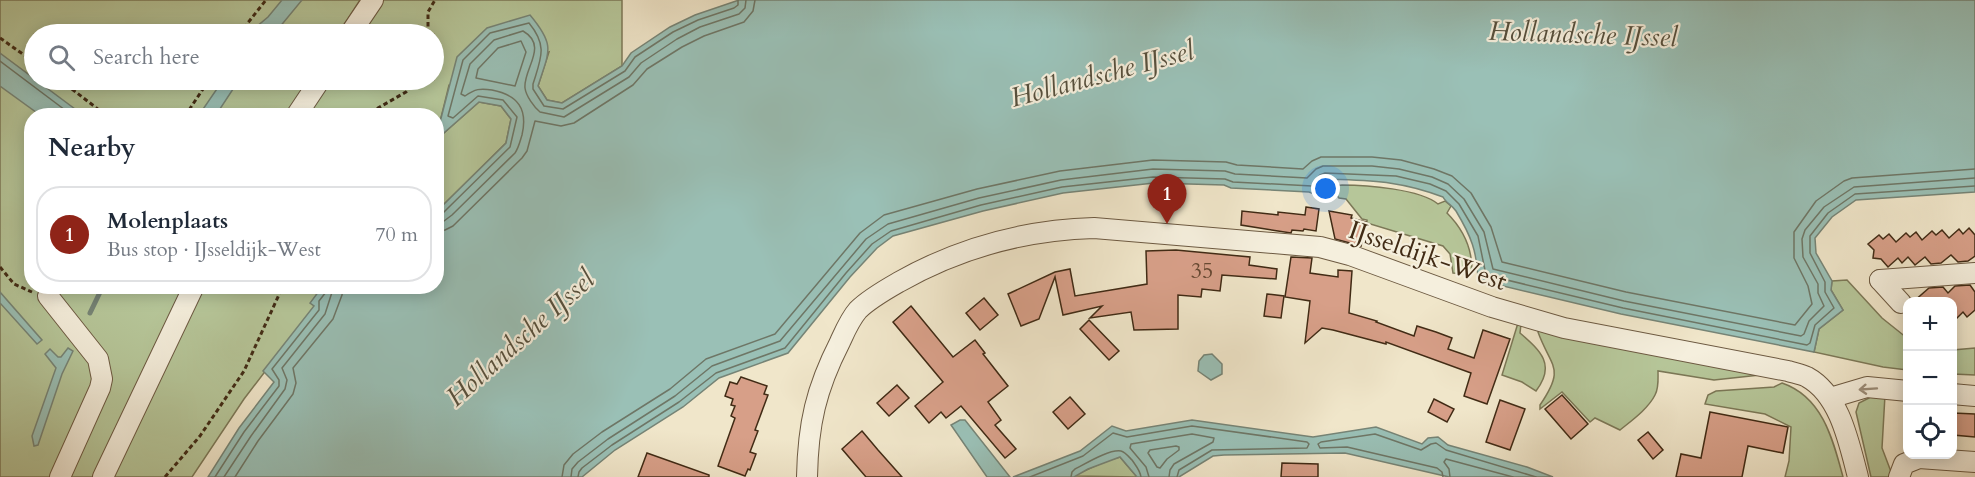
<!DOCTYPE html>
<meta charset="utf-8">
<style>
body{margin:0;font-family:Cardo,serif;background:#f6f6f7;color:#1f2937}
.controls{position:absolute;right:18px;bottom:18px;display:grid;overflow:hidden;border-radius:12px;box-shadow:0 3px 15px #0003}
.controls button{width:54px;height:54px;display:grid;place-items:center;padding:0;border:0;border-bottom:2px solid #e0e1e3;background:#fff;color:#1f2937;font:30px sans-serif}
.you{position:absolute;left:1326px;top:189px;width:21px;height:21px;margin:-15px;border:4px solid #fff;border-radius:50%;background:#1a73e8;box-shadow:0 0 0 9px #1a73e833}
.badge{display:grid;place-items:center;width:39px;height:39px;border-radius:50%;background:#8f2418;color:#fff;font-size:20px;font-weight:700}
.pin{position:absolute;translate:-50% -50px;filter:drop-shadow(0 2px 3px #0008)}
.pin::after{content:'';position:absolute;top:32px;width:21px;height:18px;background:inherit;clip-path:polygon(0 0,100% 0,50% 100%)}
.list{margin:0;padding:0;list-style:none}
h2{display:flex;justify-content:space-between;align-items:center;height:78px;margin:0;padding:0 24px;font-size:26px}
h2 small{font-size:20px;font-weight:400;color:#747a83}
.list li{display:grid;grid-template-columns:39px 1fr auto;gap:18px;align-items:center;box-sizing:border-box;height:96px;margin:0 12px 12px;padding:0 12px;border:2px solid #e0e1e3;border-radius:24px}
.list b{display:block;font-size:22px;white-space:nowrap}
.list p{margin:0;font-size:20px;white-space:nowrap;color:#747a83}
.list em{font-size:20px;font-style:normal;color:#747a83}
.icon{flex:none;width:33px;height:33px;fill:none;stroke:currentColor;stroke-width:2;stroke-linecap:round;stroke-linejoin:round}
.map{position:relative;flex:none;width:1975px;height:477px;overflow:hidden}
.search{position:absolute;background:#fff;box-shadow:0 3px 15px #0003;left:24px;top:24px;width:420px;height:66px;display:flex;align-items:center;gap:15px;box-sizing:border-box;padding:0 21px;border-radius:33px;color:#747a83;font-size:22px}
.panel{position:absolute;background:#fff;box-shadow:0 3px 15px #0003;left:24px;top:108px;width:420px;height:186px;border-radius:24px}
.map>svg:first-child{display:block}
</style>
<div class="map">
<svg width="1975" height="477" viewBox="0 0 1975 477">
<rect width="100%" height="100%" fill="#f0e6ca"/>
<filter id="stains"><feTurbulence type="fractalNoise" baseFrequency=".00333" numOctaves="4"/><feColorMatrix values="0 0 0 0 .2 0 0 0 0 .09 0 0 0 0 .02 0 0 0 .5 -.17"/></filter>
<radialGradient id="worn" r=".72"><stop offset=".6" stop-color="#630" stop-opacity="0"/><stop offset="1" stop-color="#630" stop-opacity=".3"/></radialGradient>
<g fill="#b6c699" stroke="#7c7857" stroke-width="1.5">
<polygon points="0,0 360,0 338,34 34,34 34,80 310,80 287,115 32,116 32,286 185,287 97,477 0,477"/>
<polygon points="379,0 622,0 622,66 562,103 547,100 538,86 549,52 449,85 440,122 437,124 436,116 304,116 328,80 434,80 434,34 357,34"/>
<polygon points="479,102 501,106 511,119 506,143 437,211 437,139"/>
<path d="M 1342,185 C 1366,185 1420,189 1438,204 L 1445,201 L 1451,206 L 1447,213 C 1462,228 1472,248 1472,270 L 1469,274 L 1453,273 L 1450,254 L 1443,246 L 1367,223 L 1367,220 L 1362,219 L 1346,199 L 1339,198 L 1332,189 L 1334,186 Z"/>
<polygon points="1847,280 1882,318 1907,338 1907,370 1883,367 1814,352 1819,329 1843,310 1831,290 1832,281"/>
<polygon points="199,287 322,287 311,303 315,306 244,399 192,477 110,477"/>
<path d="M 1518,323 L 1521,324 L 1520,333 C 1541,351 1556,365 1536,391 L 1522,382 L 1502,375 Z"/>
<path d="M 1540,330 L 1760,375 L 1714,380 L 1658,371 C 1658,379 1659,388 1655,395 C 1648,409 1631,421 1620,430 L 1595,418 L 1590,422 L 1562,392 L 1540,409 L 1540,405 C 1566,367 1551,368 1538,332 Z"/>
<polygon points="1975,348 1975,375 1953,374 1953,350"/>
<path d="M 1782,383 C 1823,397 1833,440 1843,477 L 1785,477 L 1789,461 L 1791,427 L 1765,414 L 1705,404 L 1708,395 L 1716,391 L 1774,387 Z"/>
<polygon points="1869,395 1885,395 1882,448 1893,477 1871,477 1856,412 1859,403 1869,398"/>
<polygon points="1120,457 1137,477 1073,476 1106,461"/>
</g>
<g fill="#9ac0b6" stroke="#768476" stroke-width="1.5">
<polygon points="282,0 302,0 274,34 254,34 255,28 268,17"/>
<path d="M 739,0 L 1975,0 L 1975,192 L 1856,200 L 1832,217 L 1815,238 L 1816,253 L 1832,281 L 1831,290 L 1843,310 L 1819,329 L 1814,352 L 1621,314 L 1478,280 C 1477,251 1471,236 1456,211 C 1452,205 1446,203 1443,197 C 1398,180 1371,181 1325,179 L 1320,186 L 1330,196 L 1322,197 L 1309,192 L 1231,188 L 1224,185 L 1154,183 L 1063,193 L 983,211 L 893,236 L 877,248 L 850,277 L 788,353 L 719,378 L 683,407 L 615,450 L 582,477 L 208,477 L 239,428 L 274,382 L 263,371 L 314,306 L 310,303 L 322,287 L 436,286 L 437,211 L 506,143 L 511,119 L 501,106 L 479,102 L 437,139 L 437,124 L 440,122 L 457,57 L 487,28 L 530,15 C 556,46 549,51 538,86 L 547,100 L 562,103 L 622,66 L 631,53 L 670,27 L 695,15 Z"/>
<polygon points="0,53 83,115 40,115 0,86"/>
<polygon points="223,80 239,80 216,115 199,115"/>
<polygon points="0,292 42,340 37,344 0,303"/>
<polygon points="68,348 73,351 62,374 38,445 34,446 32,436 56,368 45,354 50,349 58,357 61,357"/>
<polygon points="1212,354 1222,364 1222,374 1211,380 1198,371 1199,361 1204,355"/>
<polygon points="960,420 965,420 1010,477 987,477 951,425"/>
<polygon points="1192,420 1313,437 1376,427 1422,444 1428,438 1438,437 1448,445 1527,467 1553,477 1449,477 1345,453 1224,455 1213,456 1179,477 1137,477 1120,457 1088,469 1074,477 1013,477 1080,451 1112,426 1126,431"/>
</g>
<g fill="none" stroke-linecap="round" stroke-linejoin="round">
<g stroke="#6e7666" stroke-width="1.5">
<polygon points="521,41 526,52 515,86 476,78 478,69 498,48"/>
<polyline points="0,61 73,116"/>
<path d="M 436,215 L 442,214 L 447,209 L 510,147 L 517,117 L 503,100 L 478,96 L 453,118 L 448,116 L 463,60 L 490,33 L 529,23 C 548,46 541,58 533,84 L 533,89 L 544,106 L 563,109 L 625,71 L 635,57 L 673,32 L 698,20 L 734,8 L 738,5 L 738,0"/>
<path d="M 436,222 L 444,221 L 452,215 L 515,153 C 519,147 520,141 522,135 C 528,109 518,95 492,90 C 480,88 475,89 465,96 L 461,94 L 470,64 L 494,40 L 523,31 C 549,46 523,69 525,88 C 526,96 534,107 540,112 L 564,117 L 629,77 L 641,63 L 677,39 L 700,27 L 739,14 L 745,8 L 746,0"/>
<polyline points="436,231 445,230 453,226 522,158 527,151 535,121 561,126 574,123 633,85 647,69 682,47 704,36 744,22 753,11 755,0"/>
<polygon points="1176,446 1179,447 1179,450 1167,459 1160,468 1157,467 1148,453 1150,450"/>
<polyline points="215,477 244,432 279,386 279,380 272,369 319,310 319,301 326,292 327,286"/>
<polyline points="224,477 251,436 285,389 287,380 282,368 325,314 334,286"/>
<polyline points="235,477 258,441 293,394 296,383 293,368 333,319 342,295 343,286"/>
<polyline points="562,477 564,465 573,454 602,432 670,389 706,359 775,334 860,233 884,215 977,189 1060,171 1153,160 1226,162 1237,165 1303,169 1312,161 1321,157 1372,157 1401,160 1434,169 1452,176 1471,193 1491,227 1502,262 1626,292 1795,325 1812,304 1808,286 1794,258 1794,232 1816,201 1844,181 1852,178 1975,169"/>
<polyline points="571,477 572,469 578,462 608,439 675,396 712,366 780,341 866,239 888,224 979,198 1061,180 1153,169 1225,171 1235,174 1307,178 1316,169 1323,166 1372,166 1399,169 1432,177 1448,184 1464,199 1484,232 1493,269 1624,301 1801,336 1804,334 1809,321 1824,306 1818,293 1818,284 1803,257 1802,239 1805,230 1824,207 1854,187 1975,178"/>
<polyline points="578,477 579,472 582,468 612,445 679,402 716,373 785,348 846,273 872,244 891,231 981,205 1062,187 1153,177 1225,179 1233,182 1312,186 1320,175 1325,173 1396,176 1430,184 1446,191 1459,204 1478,236 1486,275 1623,308 1807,345 1810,343 1815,325 1834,308 1825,292 1825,282 1810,253 1810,236 1828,213 1855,194 1975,186"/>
<polyline points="1030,477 1083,456 1113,433 1127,437 1192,426 1307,442 1309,444 1307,448 1212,450 1179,470 1177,477"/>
<path d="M 1071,477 L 1072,472 L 1075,469 C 1085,464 1109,449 1121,451 C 1125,452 1129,457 1132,460 C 1136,466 1140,470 1141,477"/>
<polyline points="1149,477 1146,467 1130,448 1131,444 1192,434 1214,438 1213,442 1174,464 1170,470 1169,477"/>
<polyline points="1443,477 1442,472 1437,468 1347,447 1320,448 1318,444 1321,442 1375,434 1421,450 1431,444 1436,443 1446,450 1536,477"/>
<polyline points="1450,477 1449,469 1444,462 1446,459 1513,477"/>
</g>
<polyline stroke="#768476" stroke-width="5" points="90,313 103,286"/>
</g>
<g fill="#d79f88" stroke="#412b15" stroke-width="1.5">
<polygon points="1306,207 1319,209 1316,231 1304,229 1303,231 1292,230 1291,233 1278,231 1241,225 1242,211 1278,215 1278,212 1305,215"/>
<polygon points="1329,211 1352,215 1351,218 1366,222 1361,246 1335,239"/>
<polygon points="1969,228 1975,235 1975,256 1968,261 1958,262 1951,255 1941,263 1931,264 1925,257 1915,265 1908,257 1902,263 1898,258 1888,267 1881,259 1873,258 1874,250 1868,244 1879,235 1883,239 1889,234 1896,242 1906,233 1910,237 1916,232 1922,240 1932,231 1936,235 1942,230 1949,238 1959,229 1963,234"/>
<polygon points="1176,250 1250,257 1249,265 1277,269 1276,279 1222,275 1220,291 1202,289 1201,297 1178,295 1178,329 1134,330 1131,312 1090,318 1102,306 1063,315 1055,277 1039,319 1021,326 1008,294 1055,272 1070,269 1075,296 1147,284 1146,251"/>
<polygon points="1291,257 1312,258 1310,273 1338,277 1338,270 1352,271 1349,313 1377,321 1376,322 1414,336 1417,326 1436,332 1452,338 1448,349 1474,358 1483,330 1510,339 1487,404 1464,396 1471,373 1386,342 1386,344 1333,330 1322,328 1305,343 1310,301 1285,297"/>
<polygon points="1970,285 1975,292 1975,310 1967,317 1963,312 1953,322 1953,302 1913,302 1929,288 1943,287 1948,293 1955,286"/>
<polygon points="1267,294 1284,296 1281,318 1264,316"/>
<polygon points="984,298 998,315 980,330 966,313"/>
<polygon points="911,306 953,357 975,340 985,353 983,354 1008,386 988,402 1001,420 995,425 1016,449 1005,458 961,406 946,418 941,412 929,423 915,406 943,382 893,322"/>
<polygon points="1089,320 1119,351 1109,360 1080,329"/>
<polygon points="741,377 767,386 764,394 768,395 755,430 758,431 750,452 756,454 750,470 748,469 745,476 718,466 735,418 731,416 735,406 731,405 733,399 725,396 730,382 737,384"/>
<polygon points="897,385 909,398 889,416 877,403"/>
<polygon points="1562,395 1588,424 1571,439 1545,409"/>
<polygon points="1070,397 1085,414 1068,429 1053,412"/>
<polygon points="1434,399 1454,409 1447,422 1428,412"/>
<polygon points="1500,400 1525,409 1510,450 1486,442"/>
<polygon points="1710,412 1788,427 1783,453 1748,446 1742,477 1676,477 1681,454 1701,458"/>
<polygon points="1953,413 1975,414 1975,437 1953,435"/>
<polygon points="862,431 878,450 902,477 866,477 842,449"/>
<polygon points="1648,432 1663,450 1653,459 1638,440"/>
<polygon points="647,453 709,475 709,477 638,477"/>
<polygon points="1282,463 1318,464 1318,477 1281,477"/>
</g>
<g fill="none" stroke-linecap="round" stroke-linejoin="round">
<defs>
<g id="minor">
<polyline points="350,34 373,0"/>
<polyline points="296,116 320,80"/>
<polyline points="1880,280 1975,273"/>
<polyline points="1880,280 1901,303"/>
<polyline points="48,296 98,359 102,379 100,388 60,477"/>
<polyline points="1952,394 1975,396"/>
<polyline points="1830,398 1867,387 1908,391"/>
<polyline points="103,477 194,286"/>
<path d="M 807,477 C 808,424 816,389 840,342 C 845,331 850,319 858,310 C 869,299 885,290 899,282 C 959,248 1026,230 1094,228 L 1320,247 L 1350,255 L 1492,307 L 1564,328 L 1788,371 C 1794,373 1801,374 1807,377 C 1840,395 1849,443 1858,477"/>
<polyline points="1899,477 1904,464 1919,458 1975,462"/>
</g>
</defs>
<use href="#minor" stroke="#6d5a42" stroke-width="22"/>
<g stroke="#412b15" stroke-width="3" stroke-dasharray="4.5 3" stroke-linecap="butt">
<polyline points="239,34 266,0"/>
<polyline points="428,34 428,12 435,0"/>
<polyline points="0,38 34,62"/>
<polyline points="60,80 107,116"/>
<polyline points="185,116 209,80"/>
<polyline points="364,116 406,92 418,80"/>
<polyline points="0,267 14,284 32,292"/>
<polyline points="165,477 200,436 244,371 283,286"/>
</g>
<use href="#minor" stroke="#f5efdd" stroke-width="20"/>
</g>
<defs><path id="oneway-shaft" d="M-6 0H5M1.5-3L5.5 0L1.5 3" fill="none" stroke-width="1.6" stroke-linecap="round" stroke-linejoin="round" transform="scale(1.5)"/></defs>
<use stroke="#9b8d79" href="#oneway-shaft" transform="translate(1868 389) rotate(176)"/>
<g text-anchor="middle" stroke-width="4.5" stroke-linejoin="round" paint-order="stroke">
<g font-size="22" fill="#664832">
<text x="1202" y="278">35</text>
</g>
<g font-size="26" fill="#412b15" stroke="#f5efdd">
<text transform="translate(1428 255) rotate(19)" y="9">IJsseldijk-West</text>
</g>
<g font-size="27" font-style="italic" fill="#57503d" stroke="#f5efdd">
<text transform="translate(1583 34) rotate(2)" y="9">Hollandsche IJssel</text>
<text transform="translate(1102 74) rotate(-15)" y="9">Hollandsche IJssel</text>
<text transform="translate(520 338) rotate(-42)" y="9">Hollandsche IJssel</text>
</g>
</g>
<rect width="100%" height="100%" filter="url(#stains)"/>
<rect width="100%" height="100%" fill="url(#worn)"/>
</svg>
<div class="controls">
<button>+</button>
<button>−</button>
<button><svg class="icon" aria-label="locate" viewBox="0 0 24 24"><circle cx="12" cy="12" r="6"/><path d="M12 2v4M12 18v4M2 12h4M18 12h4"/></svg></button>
</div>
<div class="you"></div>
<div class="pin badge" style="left:1167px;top:224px">1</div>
<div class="search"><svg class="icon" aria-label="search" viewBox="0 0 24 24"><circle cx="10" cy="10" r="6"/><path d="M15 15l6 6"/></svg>Search here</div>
<section class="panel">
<h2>Nearby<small></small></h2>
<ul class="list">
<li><span class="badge">1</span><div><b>Molenplaats</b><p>Bus stop · IJsseldijk-West</p></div><em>70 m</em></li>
</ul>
</section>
</div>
